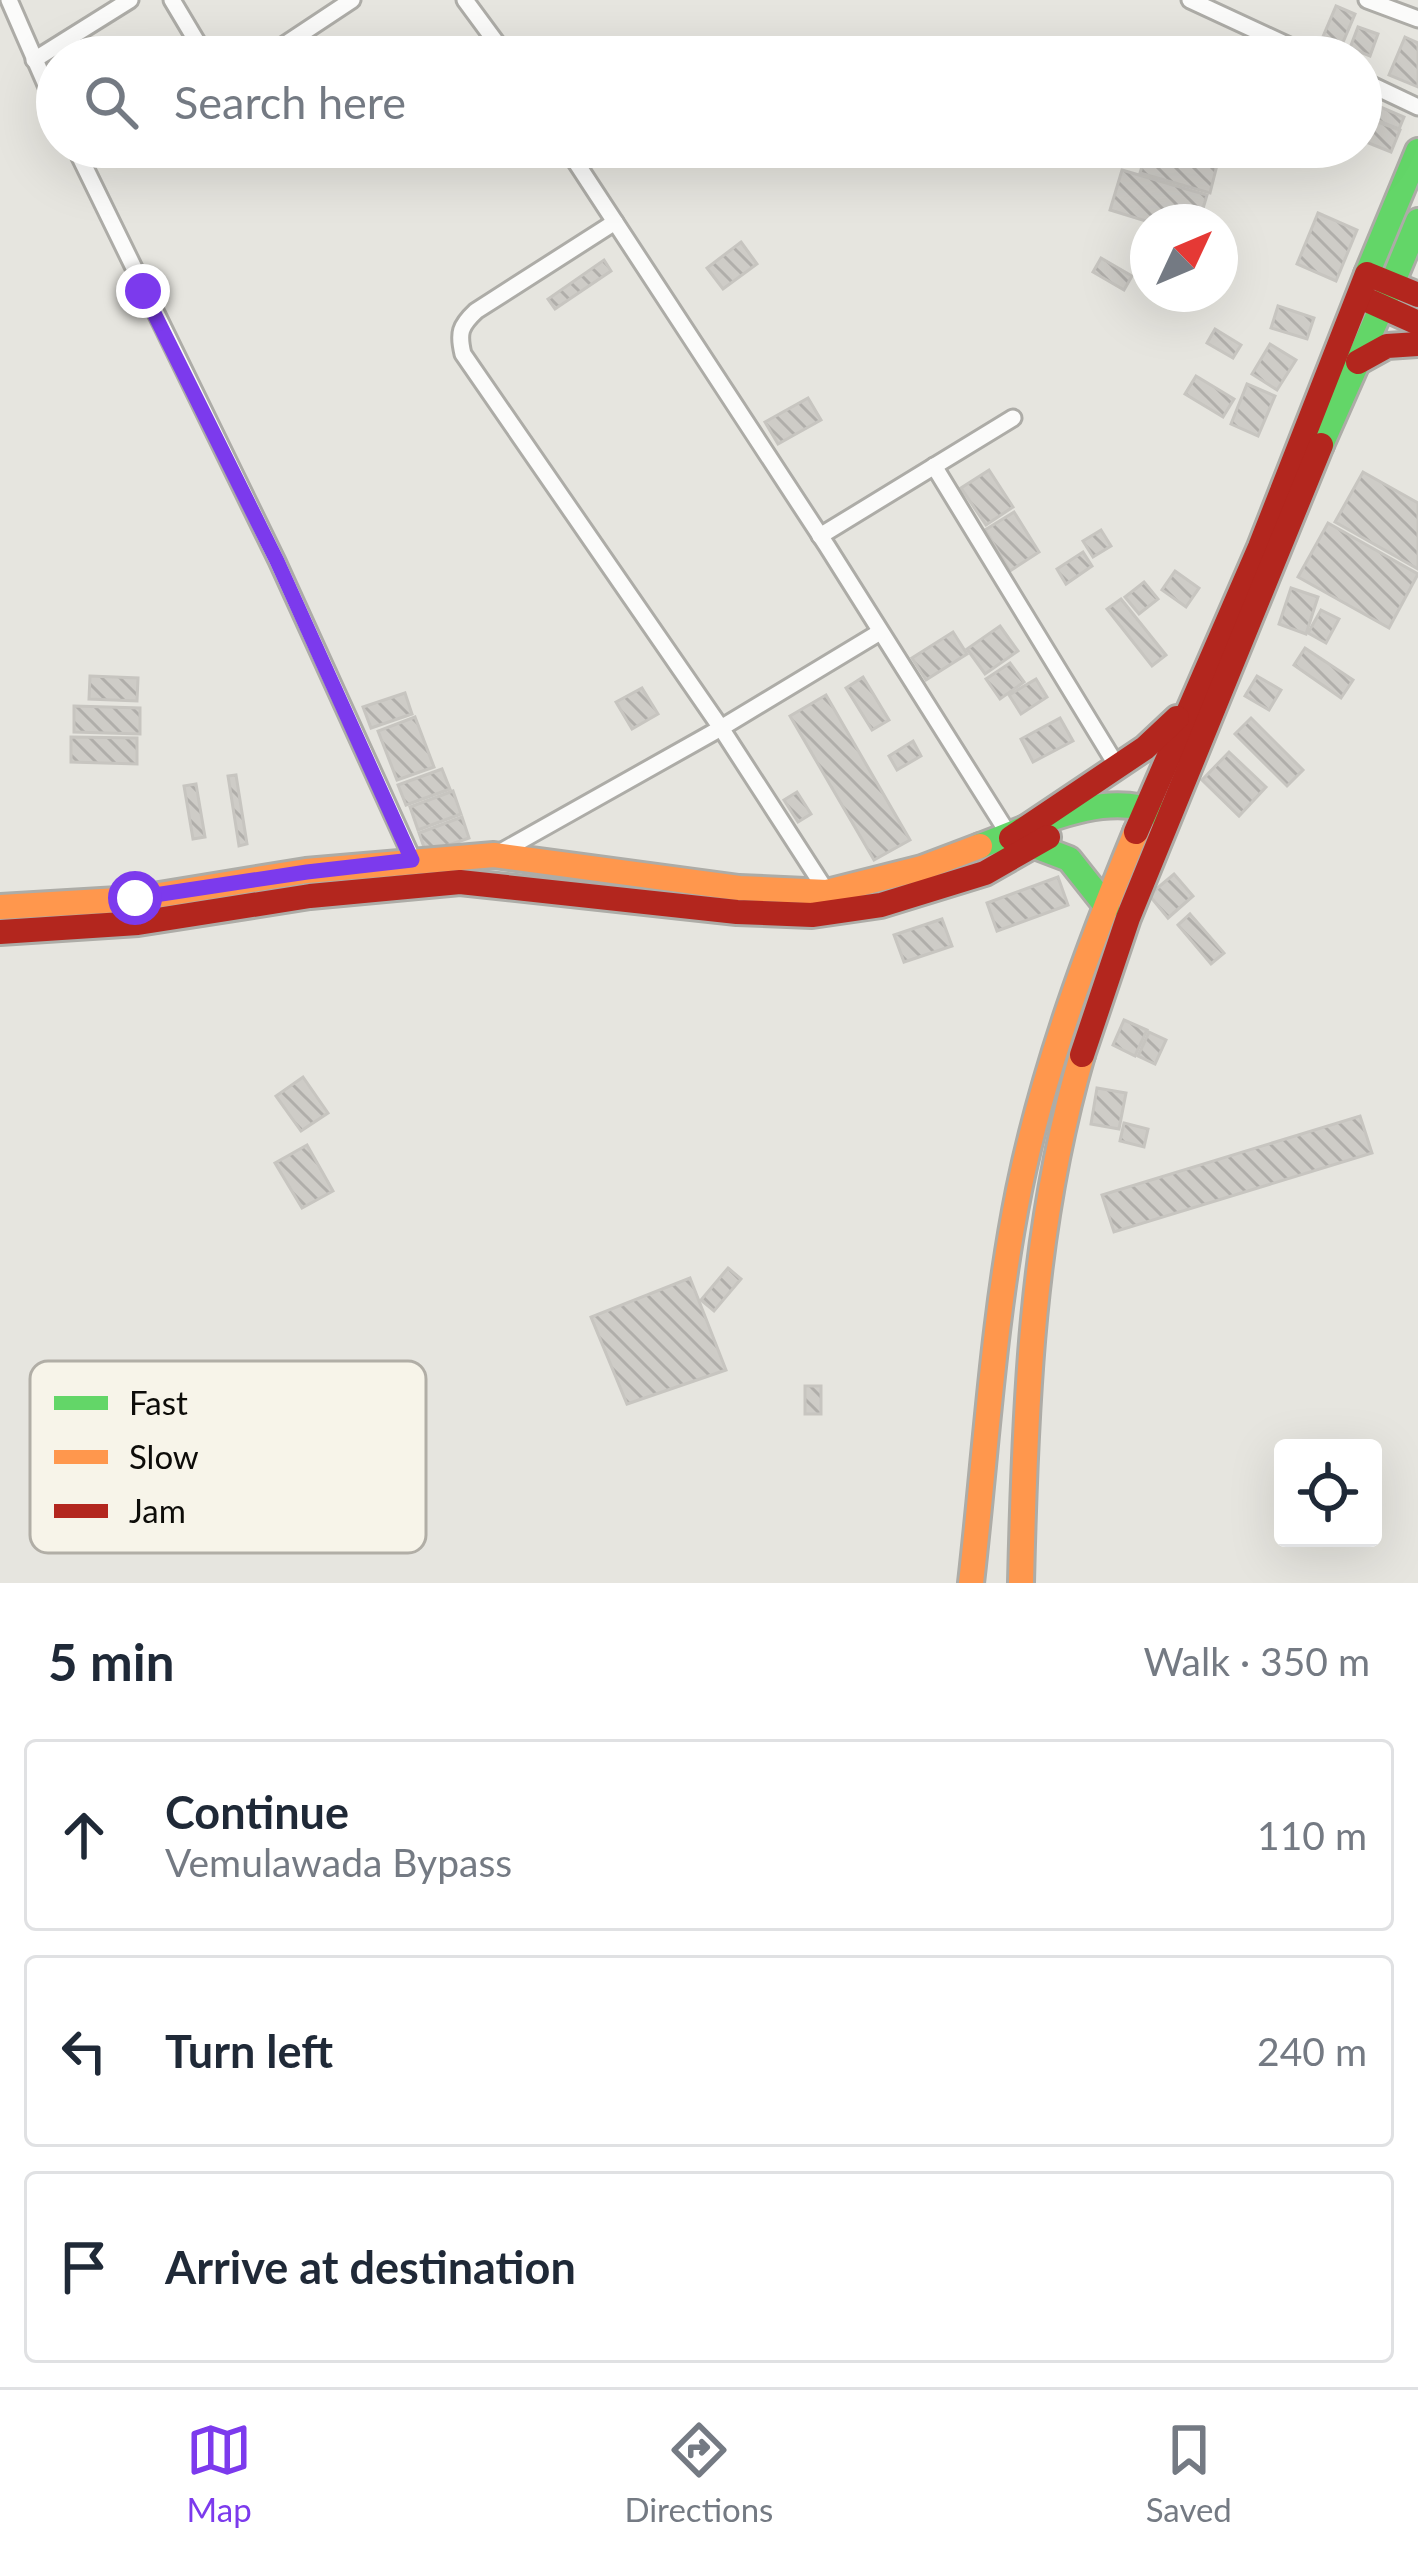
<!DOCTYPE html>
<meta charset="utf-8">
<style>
body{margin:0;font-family:Lato,sans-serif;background:#f6f6f7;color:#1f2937}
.controls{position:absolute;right:36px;bottom:36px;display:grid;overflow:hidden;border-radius:12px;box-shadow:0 12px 48px #0002}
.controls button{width:108px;height:108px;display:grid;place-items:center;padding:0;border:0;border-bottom:3px solid #e0e1e3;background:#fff;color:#1f2937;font:60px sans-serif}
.compass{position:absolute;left:1130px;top:204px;width:108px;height:108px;border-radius:50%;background:#fff;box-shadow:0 12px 48px #0002;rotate:46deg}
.stop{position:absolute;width:36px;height:36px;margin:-27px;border:9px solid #7c3aed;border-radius:50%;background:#fff}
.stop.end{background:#7c3aed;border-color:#fff;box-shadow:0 3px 12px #0008}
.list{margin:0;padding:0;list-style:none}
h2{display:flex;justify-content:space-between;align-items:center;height:156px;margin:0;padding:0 48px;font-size:51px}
h2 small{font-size:39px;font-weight:400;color:#747a83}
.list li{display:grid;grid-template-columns:78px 1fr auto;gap:36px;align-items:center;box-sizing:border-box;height:192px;margin:0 24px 24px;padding:0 24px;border:3px solid #e0e1e3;border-radius:12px}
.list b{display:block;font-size:45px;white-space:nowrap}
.list p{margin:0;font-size:39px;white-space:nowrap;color:#747a83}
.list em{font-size:39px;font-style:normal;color:#747a83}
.icon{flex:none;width:66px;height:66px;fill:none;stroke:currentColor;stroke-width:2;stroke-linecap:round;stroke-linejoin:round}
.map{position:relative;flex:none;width:1418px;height:1583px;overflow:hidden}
.search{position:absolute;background:#fff;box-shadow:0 12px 48px #0002;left:36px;right:36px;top:36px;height:132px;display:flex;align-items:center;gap:30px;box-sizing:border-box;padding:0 42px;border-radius:66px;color:#747a83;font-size:45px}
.sheet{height:804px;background:#fff}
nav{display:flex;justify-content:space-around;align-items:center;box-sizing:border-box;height:168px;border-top:3px solid #e0e1e3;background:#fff;font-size:33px;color:#747a83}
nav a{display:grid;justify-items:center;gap:6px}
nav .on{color:#7c3aed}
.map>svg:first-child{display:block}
</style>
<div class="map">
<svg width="1418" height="1583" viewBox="0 0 1418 1583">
<defs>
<pattern id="building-back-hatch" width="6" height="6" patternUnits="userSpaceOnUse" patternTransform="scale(3)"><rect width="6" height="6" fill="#ceccc7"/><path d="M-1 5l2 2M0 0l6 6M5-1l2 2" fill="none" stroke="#b0aeaa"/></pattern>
</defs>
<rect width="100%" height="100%" fill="#e6e5df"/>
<g fill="url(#building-back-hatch)" stroke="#c7c5c0" stroke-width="3">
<polygon points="1336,6 1355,14 1338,54 1319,46"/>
<polygon points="1358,27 1378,34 1370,56 1350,48"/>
<polygon points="1405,37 1418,43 1418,87 1389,75"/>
<polygon points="1364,100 1404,117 1399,129 1361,114"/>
<polygon points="1361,116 1400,130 1391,152 1361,140"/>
<polygon points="1148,147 1217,165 1210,193 1140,173"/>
<polygon points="1122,170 1207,195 1199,222 1149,222 1110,210"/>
<polygon points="1318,213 1357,230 1336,281 1297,264"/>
<polygon points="741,242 757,264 723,289 707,268"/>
<polygon points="1101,258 1132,276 1124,290 1093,272"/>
<polygon points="604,260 611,271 555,309 548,299"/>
<polygon points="1278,306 1314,318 1307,339 1271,328"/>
<polygon points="1215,329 1241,345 1233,358 1207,343"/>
<polygon points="1270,344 1296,360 1277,390 1252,374"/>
<polygon points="1196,376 1234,399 1223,417 1185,394"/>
<polygon points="1247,384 1275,396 1258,436 1231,424"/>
<polygon points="808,398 821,420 778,444 765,422"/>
<polygon points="989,470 1013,507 986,525 961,488"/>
<polygon points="1363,472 1418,503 1418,569 1335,522"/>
<polygon points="1014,512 1039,552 1010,571 985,530"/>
<polygon points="1328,523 1418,574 1389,628 1298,577"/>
<polygon points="1101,530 1111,546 1093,557 1083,541"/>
<polygon points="1083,552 1092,566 1066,584 1057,569"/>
<polygon points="1175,571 1199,588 1186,607 1162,590"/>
<polygon points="1144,582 1158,599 1139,614 1125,597"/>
<polygon points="1291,588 1318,597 1306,634 1279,624"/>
<polygon points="1121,599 1166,655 1152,666 1107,609"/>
<polygon points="1321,610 1339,619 1326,643 1308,633"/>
<polygon points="1000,626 1018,651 985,674 967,649"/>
<polygon points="953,632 967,654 926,680 912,658"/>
<polygon points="1305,648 1353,680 1341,698 1294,665"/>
<polygon points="1010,663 1024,682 1000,699 986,679"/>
<polygon points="90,676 138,678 137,701 89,699"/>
<polygon points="1257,676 1281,690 1269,710 1245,696"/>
<polygon points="863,677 889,720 872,730 846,688"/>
<polygon points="1036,679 1047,697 1021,714 1009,695"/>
<polygon points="642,688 658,714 632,729 616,702"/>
<polygon points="405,693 412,714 371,728 363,707"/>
<polygon points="826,695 910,840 874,860 790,716"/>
<polygon points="74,706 140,708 140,734 74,732"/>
<polygon points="415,717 434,767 397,780 378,731"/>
<polygon points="1060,718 1073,741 1033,762 1021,739"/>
<polygon points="1251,718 1303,770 1287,786 1235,734"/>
<polygon points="71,737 137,738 137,764 71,762"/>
<polygon points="913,741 921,756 897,770 889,756"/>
<polygon points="1229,752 1266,787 1239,816 1202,780"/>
<polygon points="442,769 450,789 406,805 398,785"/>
<polygon points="236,775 247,844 239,846 228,776"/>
<polygon points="196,784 205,837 193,839 184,786"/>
<polygon points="453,791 461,814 418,830 410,807"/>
<polygon points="797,792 811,814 798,822 784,800"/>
<polygon points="462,817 469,838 426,853 419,833"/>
<polygon points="1174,874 1193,896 1168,918 1149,895"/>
<polygon points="1058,877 1068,905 997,931 987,903"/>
<polygon points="1190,914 1224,953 1211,964 1178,925"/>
<polygon points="942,919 952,946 904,962 894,935"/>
<polygon points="1124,1020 1147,1030 1135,1056 1113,1045"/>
<polygon points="1149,1032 1166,1040 1155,1064 1138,1056"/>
<polygon points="303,1077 328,1113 301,1131 276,1096"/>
<polygon points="1097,1088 1126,1093 1119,1129 1091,1124"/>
<polygon points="1360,1116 1372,1153 1114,1232 1102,1195"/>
<polygon points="1124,1123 1148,1129 1144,1147 1120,1141"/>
<polygon points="307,1145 333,1191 302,1208 275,1163"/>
<polygon points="728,1268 741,1279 714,1311 701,1300"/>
<polygon points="690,1278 726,1370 627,1404 591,1317"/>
<rect x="805" y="1386" width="16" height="28"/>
</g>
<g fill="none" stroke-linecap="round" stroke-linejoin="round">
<defs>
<g id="street">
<polyline points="9,0 57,110"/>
<polyline points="172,0 206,57"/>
<polyline points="465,0 507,57"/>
<polyline points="1190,0 1313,57"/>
<polyline points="1367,0 1418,19"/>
<polyline points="266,57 352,0"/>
<polyline points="34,60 130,0"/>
<polyline points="1361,80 1418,107"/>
<polyline points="75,147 277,561 413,860"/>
<polyline points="566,147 827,546 1011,838"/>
<path d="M 615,222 L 476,311 C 460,326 458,333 463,354 L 721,728 L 827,892"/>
<polyline points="934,466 1117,766"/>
<polyline points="820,536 1013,418"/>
<polyline points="497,854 721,728 880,632"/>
</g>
<g id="fast">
<polyline points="1367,274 1418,151"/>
<polyline points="1392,284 1418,221"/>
<polyline points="1321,445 1392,284"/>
<path d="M 980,846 C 1035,826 1101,789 1159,813"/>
<polyline points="1035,846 1069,859 1107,907"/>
</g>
<g id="slow">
<polyline points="0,907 135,899 306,871 494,855 739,888 827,892 922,868 980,846"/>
<path d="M 971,1583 C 986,1452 993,1320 1019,1190 C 1044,1067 1088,948 1136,832"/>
<path d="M 1021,1583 C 1025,1405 1032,1226 1082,1055"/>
</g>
<g id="jam">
<polyline points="1367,300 1418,323"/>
<polyline points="1358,362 1387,346 1418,344"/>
<polyline points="1136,832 1260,547 1367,274 1418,295"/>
<polyline points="1011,838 1145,748 1177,718"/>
<polyline points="0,932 138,923 310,896 460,882 737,912 812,915 881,905 985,873 1048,837"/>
<polyline points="1082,1055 1128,918 1321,445"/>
</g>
</defs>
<use href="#street" stroke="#adaca7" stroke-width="21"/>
<use href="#fast" stroke="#adaca7" stroke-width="30"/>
<use href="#slow" stroke="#adaca7" stroke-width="30"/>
<use href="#jam" stroke="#adaca7" stroke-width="30"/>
<use href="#street" stroke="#fbfbfa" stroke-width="15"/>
<use href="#fast" stroke="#63d668" stroke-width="24"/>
<use href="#slow" stroke="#ff974d" stroke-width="24"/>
<use href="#jam" stroke="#b3261e" stroke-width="24"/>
</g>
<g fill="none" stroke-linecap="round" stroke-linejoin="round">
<polyline stroke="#7c3aed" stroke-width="15" points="135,898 307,872 412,860 277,561 143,291"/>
</g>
<rect x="30" y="1361" width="396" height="192" rx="18" fill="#f7f4e9" stroke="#b1aea6" stroke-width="3"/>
<rect x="54" y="1396" width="54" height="14" fill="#63d668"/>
<rect x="54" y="1450" width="54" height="14" fill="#ff974d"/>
<rect x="54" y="1504" width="54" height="14" fill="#b3261e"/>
<g font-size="33" fill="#0d0c09">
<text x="129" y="1415">Fast</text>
<text x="129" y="1469">Slow</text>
<text x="129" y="1523">Jam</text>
</g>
</svg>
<div class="controls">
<button><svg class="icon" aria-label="locate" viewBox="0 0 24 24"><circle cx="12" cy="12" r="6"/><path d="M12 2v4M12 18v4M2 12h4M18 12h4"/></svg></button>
</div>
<svg class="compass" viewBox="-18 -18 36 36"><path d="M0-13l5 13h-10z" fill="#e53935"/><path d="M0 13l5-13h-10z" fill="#747a83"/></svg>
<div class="stop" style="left:135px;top:898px"></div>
<div class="stop end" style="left:143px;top:291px"></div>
<div class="search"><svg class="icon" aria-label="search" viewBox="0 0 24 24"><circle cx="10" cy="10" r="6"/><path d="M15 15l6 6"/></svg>Search here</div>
</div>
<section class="sheet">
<h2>5 min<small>Walk · 350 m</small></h2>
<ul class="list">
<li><svg class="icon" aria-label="ahead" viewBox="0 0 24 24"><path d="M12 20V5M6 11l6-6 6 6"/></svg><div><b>Continue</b><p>Vemulawada Bypass</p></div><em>110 m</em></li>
<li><svg class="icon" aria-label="left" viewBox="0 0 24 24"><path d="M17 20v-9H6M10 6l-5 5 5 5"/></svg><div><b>Turn left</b></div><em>240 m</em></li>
<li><svg class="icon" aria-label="arrive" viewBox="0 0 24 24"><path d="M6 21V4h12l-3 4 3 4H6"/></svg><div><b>Arrive at destination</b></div></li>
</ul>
</section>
<nav>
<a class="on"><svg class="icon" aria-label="map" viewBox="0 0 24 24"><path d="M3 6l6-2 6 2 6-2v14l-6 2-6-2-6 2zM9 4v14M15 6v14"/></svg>Map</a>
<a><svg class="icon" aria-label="directions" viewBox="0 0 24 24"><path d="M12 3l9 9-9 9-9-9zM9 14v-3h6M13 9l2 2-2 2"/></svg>Directions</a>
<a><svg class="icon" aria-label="saved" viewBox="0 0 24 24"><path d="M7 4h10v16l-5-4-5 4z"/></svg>Saved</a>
</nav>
